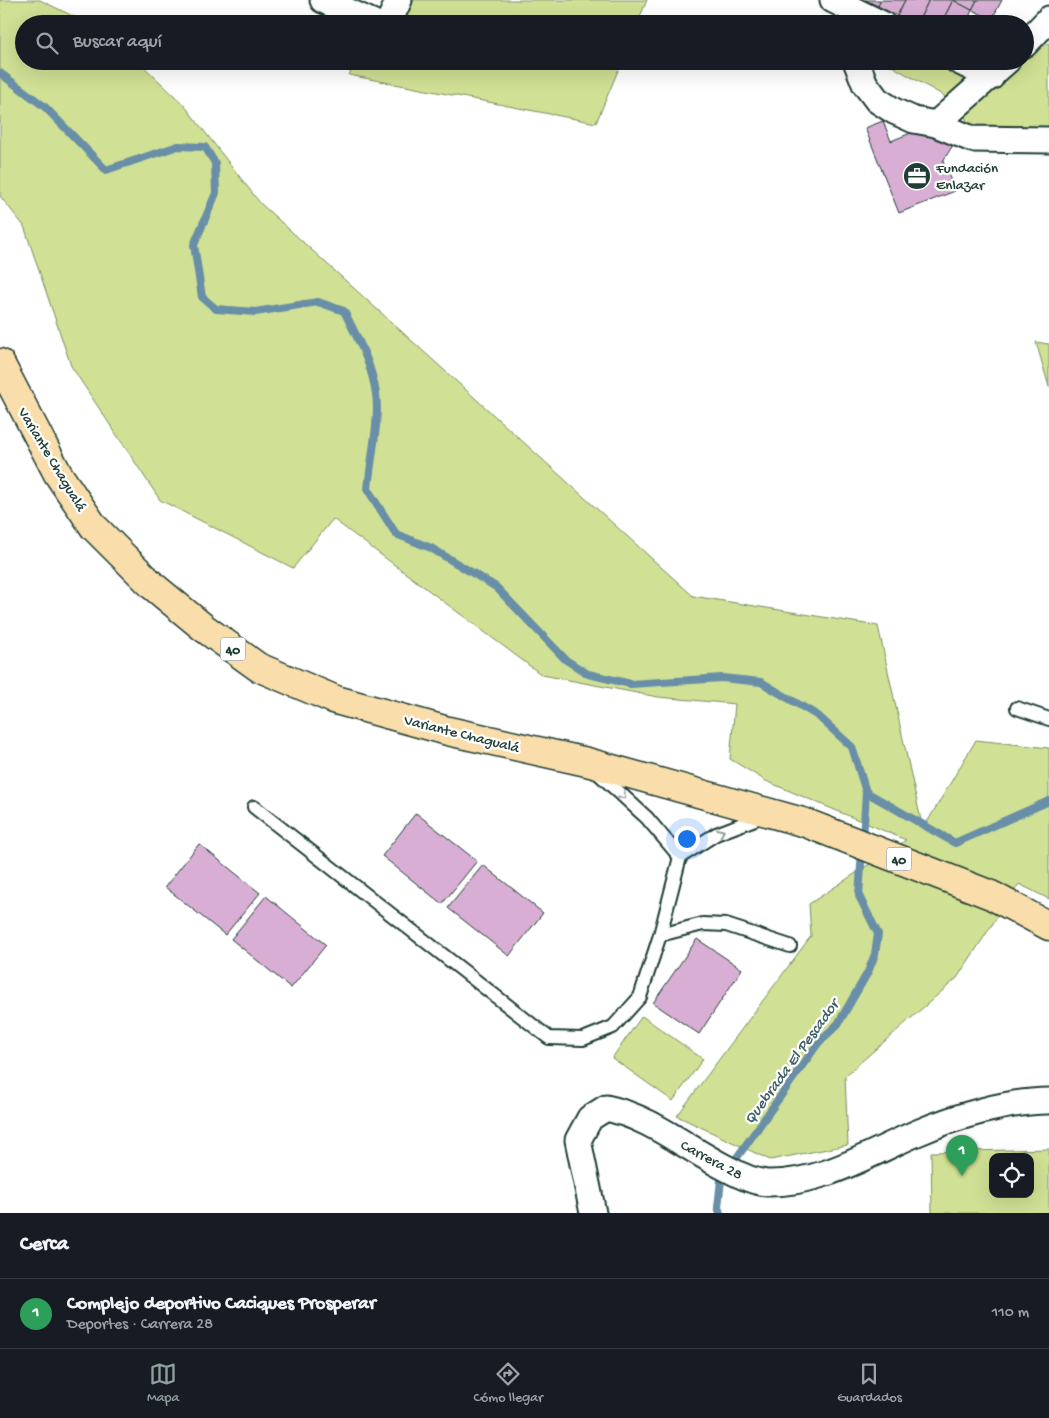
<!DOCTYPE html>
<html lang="es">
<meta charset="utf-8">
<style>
body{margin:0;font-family:"Gochi Hand",sans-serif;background:#242831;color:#f1f3f6}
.controls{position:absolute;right:15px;bottom:15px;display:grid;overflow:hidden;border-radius:10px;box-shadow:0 5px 20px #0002}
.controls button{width:45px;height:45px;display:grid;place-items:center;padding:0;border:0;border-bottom:1px solid #363941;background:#171b24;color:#f1f3f6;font:25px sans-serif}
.you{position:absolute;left:686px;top:838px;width:18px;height:18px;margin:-12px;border:4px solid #fff;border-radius:50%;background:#1a73e8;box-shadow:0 0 0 8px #1a73e833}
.badge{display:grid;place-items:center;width:32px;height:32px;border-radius:50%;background:#92a19f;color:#fff;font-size:16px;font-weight:700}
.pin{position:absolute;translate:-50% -41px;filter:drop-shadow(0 1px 2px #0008)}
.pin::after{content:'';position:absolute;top:26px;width:18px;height:15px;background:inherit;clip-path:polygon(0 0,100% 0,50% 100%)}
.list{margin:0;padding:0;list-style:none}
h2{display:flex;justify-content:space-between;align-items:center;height:65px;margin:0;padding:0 20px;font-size:21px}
h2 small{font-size:16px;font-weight:400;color:#9ea1a6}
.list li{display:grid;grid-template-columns:32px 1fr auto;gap:15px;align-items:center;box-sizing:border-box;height:70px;padding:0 20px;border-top:1px solid #363941}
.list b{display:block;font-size:19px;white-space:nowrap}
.list p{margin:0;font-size:16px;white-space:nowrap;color:#9ea1a6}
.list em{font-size:16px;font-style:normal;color:#9ea1a6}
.icon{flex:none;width:28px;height:28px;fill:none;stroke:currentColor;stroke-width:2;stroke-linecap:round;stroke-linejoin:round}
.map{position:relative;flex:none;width:1049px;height:1213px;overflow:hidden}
.search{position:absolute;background:#171b24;box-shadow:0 5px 20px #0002;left:15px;right:15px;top:15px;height:55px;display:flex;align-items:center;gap:12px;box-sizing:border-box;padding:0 18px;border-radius:28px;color:#9ea1a6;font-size:19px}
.sheet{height:135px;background:#171b24}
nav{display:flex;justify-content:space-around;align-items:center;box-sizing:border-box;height:70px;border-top:1px solid #363941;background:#171b24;font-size:14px;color:#9ea1a6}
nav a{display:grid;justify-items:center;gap:2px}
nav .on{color:#92a19f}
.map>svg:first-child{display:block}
</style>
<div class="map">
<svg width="1049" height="1213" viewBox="0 0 1049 1213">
<rect width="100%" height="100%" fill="#fff"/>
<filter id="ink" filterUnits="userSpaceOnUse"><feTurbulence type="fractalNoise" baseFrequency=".02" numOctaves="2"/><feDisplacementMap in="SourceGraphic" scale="10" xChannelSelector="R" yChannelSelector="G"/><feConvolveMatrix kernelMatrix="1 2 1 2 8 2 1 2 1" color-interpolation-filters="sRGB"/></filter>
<g filter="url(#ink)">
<g fill="#d0e094" stroke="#788e64" fill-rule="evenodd">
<polygon points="0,0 40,0 89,24 24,24 24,61 138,61 184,105 260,203 693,596 878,626 923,829 976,740 1049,748 1049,899 1019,884 957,978 845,1076 848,1145 770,1160 677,1116 811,936 809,904 906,840 766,781 730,759 735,704 658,697 542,675 333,519 293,568 160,500 71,366 24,226 0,196"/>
<polygon points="414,0 647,0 637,24 403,24"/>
<polygon points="1049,43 1049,130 970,129 965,116 1034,51"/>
<polygon points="356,61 622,61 596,123 349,75"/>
<polygon points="883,61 935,61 972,79 953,101"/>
<polygon points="1036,342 1049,344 1049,387"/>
<polygon points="642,1016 703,1059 673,1101 612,1058"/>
<path d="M 1049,1149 L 1049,1213 L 932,1213 L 931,1152 ZM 993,1157 L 1030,1157 L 1030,1194 L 993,1194 Z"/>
</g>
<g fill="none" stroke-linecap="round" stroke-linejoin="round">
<g stroke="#688fa7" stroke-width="8">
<path d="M 0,73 L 45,107 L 106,170 L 178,146 L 205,147 L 215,163 L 216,193 L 194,245 L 202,297 L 216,309 L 255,312 L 318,302 L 344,311 C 357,337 372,364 376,394 C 380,420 370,462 368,490 L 396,534 L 431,548 L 496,587 L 566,660 L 588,674 L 631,684 L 722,678 L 761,682 L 818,716 L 852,747 L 866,792 L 863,839"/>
<polyline points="866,792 955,843 1049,801"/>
<polyline points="720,1213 718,1207 721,1180 819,1042 838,1024 868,972 875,954 878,934 859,896 862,850"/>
</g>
</g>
<g fill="#d8aed4" stroke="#1f3d34">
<polygon points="865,0 881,0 878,6"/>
<polygon points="881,0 905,0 897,16 878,6"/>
<polygon points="905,0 929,0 917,24 897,16"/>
<polygon points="929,0 953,0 941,24 917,24"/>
<polygon points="953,0 972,10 966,24 941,24"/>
<polygon points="953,0 977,0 972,10"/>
<polygon points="977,0 1002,0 992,19 972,10"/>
<polygon points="883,121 891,141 928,126 933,138 953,145 943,161 955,191 899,213 865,128"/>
<polygon points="416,813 477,861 442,904 382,856"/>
<polygon points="199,844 260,893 225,935 165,887"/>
<polygon points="483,865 543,913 509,956 448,908"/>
<polygon points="266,896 326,945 291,988 231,939"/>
<polygon points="697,939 742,969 699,1034 653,1003"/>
</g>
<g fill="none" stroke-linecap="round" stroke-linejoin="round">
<defs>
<g id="lane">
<polyline points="1017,708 1049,719"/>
<polyline points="596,771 647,818 680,857"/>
<polyline points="254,807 549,1038 583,1039 613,1027 640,997 660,935 680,857 716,834 763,816"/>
<polyline points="660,935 703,924 726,925 790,946"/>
</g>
<g id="street">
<polyline points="323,0 376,24"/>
<polyline points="833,0 882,24"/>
<polyline points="388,24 399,0"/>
<polyline points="1025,44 1049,19"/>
<polyline points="856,61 865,84 877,100 894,111 914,120 936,124 972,139 1049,140"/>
<polyline points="958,61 991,77"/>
<polyline points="936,124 1007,61"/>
<path d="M 593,1213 L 578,1140 L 590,1118 L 606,1108 C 651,1117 687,1149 728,1169 C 739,1175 754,1182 767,1183 C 822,1184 868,1154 917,1133 C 954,1117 1008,1101 1049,1101"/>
</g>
<polyline id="highway" points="0,363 58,474 94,527 153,586 204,628 258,667 336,700 448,731 587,762 806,823 991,895 1049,926"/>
</defs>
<use href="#lane" stroke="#1f3d34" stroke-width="16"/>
<use href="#street" stroke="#1f3d34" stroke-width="29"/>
<use href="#highway" stroke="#1f3d34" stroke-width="31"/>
<use href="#lane" stroke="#fff" stroke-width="12"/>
<use href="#street" stroke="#fff" stroke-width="25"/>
<use href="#highway" stroke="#f9deab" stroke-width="28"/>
</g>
<defs><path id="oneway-chevron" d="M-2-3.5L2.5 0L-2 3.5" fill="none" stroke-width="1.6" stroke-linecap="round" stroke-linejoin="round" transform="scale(1.25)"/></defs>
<g stroke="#8f9e9a">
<use href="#oneway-chevron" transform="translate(623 796) rotate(43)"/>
<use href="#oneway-chevron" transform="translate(721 832) rotate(-23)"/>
</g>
</g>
<defs>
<symbol id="office-disc" viewBox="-11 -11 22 22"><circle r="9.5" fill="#1f3d34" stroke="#fff"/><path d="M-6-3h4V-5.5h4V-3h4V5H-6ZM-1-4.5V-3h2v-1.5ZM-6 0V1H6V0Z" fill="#fff"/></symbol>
</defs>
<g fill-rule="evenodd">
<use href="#office-disc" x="901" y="160" width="32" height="32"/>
</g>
<g text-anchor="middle" stroke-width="4.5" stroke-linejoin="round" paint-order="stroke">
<g fill="#fff" stroke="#627771" stroke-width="1">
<rect x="220.5" y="637.5" width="25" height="23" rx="4"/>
<rect x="886.5" y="847.5" width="25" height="23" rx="4"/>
</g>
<g font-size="14" font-weight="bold" fill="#1f3d34">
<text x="233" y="654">40</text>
<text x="899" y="864">40</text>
</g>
<g font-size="15" fill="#1f3d34" stroke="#fff" text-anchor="start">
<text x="936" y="172">Fundación<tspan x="936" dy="17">Enlazar</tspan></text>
</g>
<g font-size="15" fill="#1f3d34" stroke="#fff">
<text transform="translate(53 459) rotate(59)" y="5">Variante Chagualá</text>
<text transform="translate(462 733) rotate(14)" y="5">Variante Chagualá</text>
<text transform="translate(712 1159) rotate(28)" y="5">Carrera 28</text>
</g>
<g font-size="16" font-style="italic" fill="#3e5f64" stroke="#fff">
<text transform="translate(790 1061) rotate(-54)" y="6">Quebrada El Pescador</text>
</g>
</g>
</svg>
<div class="controls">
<button><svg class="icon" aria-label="locate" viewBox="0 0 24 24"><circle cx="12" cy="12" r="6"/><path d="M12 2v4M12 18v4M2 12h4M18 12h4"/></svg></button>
</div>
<div class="you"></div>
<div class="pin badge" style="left:962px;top:1176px;background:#2e9e5b">1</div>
<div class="search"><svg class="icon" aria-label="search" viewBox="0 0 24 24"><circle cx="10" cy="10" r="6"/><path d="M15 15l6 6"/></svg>Buscar aquí</div>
</div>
<section class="sheet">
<h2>Cerca<small></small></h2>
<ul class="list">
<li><span class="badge" style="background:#2e9e5b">1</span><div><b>Complejo deportivo Caciques Prosperar</b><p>Deportes · Carrera 28</p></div><em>110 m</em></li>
</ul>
</section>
<nav>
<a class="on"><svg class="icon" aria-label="map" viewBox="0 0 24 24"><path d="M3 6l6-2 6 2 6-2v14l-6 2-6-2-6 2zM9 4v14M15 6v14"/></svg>Mapa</a>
<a><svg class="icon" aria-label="directions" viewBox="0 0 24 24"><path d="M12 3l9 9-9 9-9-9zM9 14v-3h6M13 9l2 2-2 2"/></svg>Cómo llegar</a>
<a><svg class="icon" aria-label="saved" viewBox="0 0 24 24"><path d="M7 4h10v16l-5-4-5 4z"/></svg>Guardados</a>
</nav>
